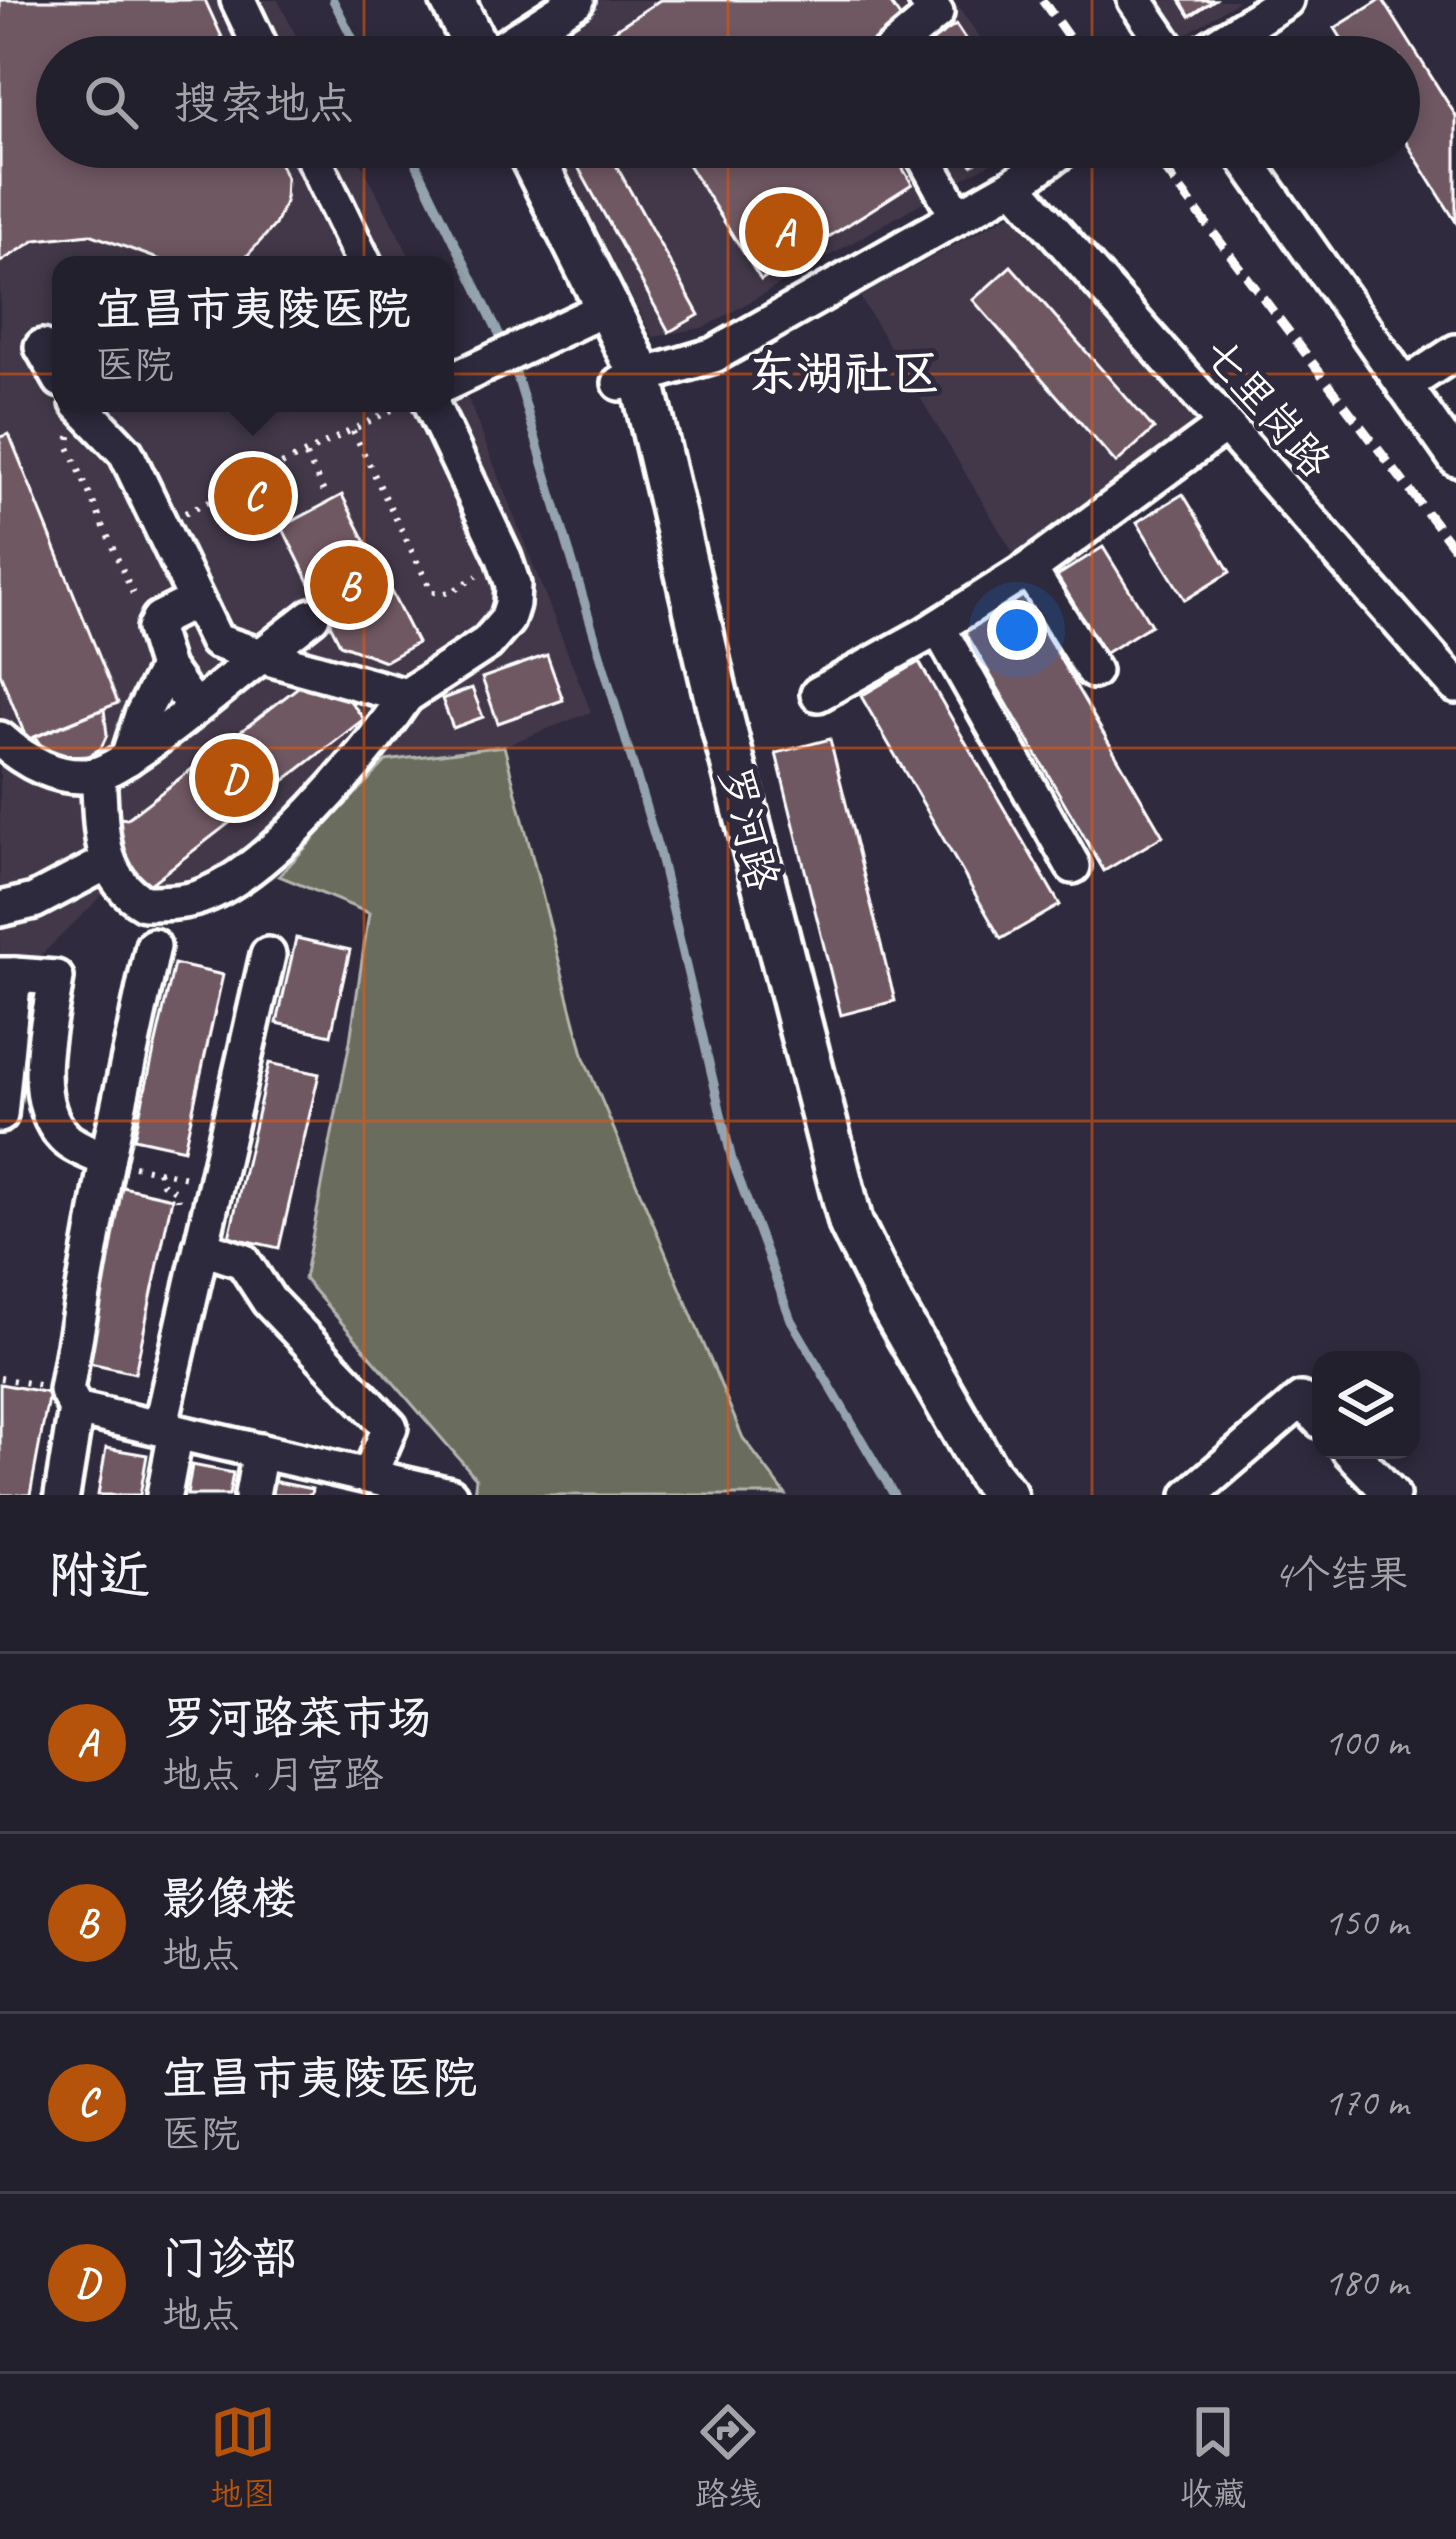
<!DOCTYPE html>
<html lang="zh">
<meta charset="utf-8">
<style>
body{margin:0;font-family:Caveat,"LXGW WenKai TC",sans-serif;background:#2b2836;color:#f1f3f6}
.controls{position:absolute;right:36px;bottom:36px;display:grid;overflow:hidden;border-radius:24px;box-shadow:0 6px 18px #0003}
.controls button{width:108px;height:108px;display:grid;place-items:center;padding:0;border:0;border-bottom:3px solid #403e4a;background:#23202e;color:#f1f3f6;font:60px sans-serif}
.you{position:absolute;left:1017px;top:630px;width:42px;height:42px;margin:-30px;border:9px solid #fff;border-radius:50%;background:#1a73e8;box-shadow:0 0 0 18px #1a73e833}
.badge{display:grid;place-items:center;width:78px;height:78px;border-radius:50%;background:#b45309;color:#fff;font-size:39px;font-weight:700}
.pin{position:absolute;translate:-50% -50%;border:6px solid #fff;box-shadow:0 3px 12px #0006}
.popup{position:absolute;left:52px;top:256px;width:402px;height:156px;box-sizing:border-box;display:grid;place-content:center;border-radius:24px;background:#23202e;filter:drop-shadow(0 3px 9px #0005);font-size:39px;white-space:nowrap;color:#a3a3aa}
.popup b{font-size:45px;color:#f1f3f6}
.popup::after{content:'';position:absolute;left:50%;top:100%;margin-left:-24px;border:24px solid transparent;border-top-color:#23202e}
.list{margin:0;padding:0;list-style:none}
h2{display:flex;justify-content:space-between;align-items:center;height:156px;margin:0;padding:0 48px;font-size:51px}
h2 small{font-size:39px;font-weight:400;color:#a3a3aa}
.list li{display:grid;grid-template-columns:78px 1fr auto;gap:36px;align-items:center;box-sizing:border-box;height:180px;padding:0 48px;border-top:3px solid #403e4a}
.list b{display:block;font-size:45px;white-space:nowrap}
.list p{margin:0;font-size:39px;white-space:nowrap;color:#a3a3aa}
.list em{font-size:39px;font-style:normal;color:#a3a3aa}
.icon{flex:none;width:66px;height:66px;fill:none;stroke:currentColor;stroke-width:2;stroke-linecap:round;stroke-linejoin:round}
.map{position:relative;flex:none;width:1456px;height:1495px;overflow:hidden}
.search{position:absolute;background:#23202e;box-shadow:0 6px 18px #0003;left:36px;right:36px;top:36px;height:132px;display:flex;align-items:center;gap:30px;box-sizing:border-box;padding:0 42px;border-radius:66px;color:#a3a3aa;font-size:45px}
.sheet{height:876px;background:#23202e}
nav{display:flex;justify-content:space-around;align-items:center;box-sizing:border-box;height:168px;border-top:3px solid #403e4a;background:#23202e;font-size:33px;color:#a3a3aa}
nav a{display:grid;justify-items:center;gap:6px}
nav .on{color:#b45309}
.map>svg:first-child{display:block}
</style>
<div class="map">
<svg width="1456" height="1495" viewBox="0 0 1456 1495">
<rect width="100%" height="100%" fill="#2f2a3d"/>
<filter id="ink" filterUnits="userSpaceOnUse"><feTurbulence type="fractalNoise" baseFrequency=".00833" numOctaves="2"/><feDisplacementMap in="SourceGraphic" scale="24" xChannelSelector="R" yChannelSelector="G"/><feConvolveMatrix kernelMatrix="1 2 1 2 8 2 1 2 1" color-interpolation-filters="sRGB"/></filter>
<g filter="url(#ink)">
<g fill="#423849">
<polygon points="0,0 278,0 307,57 57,57 57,147 353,147 414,265 61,265 61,403 445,403 445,340 591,712 504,746 386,761 279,876 220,906 149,916 106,892 34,962 0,960"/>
<polygon points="558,0 953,0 994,57 503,57"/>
<polygon points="1154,0 1239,0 1181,38"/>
<polygon points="552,147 1018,147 706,327 653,337"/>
<polygon points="1016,211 1197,422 1016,558 860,297"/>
</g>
<polygon fill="#6a6c5d" stroke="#b4b6ae" stroke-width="3" points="504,746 584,1058 743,1438 786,1495 474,1495 476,1478 304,1279 350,1041 369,913 279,876 386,761"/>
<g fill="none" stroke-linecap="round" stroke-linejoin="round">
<g stroke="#94a3ad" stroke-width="9">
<polyline points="333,0 362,57"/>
<polyline points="408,147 506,348"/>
<polyline points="513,363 658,848 732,1160 791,1320 894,1495"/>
</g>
</g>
<g fill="#705864" stroke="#fff" stroke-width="3">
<polygon points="0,0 205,0 231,57 57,57 57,147 272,147 286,177 285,202 275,225 246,257 228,265 174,265 90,234 36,240 0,262"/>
<polygon points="660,0 888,0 906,26 861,57 621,57 607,35"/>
<polygon points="1180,0 1214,0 1190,16"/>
<polygon points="1180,0 1214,0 1190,16"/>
<polygon points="1380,0 1383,0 1456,116 1456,222 1399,131 1399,57 1353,57 1335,28"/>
<polygon points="956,25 977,57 908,57"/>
<polygon points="567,147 606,147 699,315 669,332"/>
<polygon points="677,147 890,147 912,184 761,280"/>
<polygon points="960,147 999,147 972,165"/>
<polygon points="1011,266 1154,429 1116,463 973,300"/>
<polygon points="9,434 118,703 27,740 0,673 0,437"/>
<polygon points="1183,494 1230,572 1185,600 1137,522"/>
<polygon points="342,495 417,643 385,661 340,644 282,527"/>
<polygon points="1103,547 1151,625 1104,654 1057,576"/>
<polygon points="1022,593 1163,836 1104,871 963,628"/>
<polygon points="547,655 563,700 498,723 482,678"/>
<polygon points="919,662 1060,905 1001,939 861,696"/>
<polygon points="298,671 337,684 364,719 140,892 113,858 111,817 127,819 297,688"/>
<polygon points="472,688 483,717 453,728 442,699"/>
<polygon points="104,709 107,735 101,748 78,763 44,750 35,737"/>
<polygon points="830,739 895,1001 841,1015 776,753"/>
<polygon points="296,938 350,950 331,1035 277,1023"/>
<polygon points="174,964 223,975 184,1149 134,1138"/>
<polygon points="269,1063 319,1074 279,1248 229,1237"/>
<polygon points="118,1186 172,1198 135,1373 81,1361"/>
<polygon points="0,1384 49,1393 30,1495 0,1495"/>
<polygon points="106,1448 147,1455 140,1495 98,1495"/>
<polygon points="192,1465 233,1473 229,1495 187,1495"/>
<polygon points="272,1481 312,1489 311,1495 269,1495"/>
</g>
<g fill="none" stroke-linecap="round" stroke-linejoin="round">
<defs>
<g id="minor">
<polyline points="238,0 265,57"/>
<polyline points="1135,0 1174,57"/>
<polyline points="489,57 577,0"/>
<polyline points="884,57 936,13 926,0"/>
<polyline points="1197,57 1286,0"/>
<polyline points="308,147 365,265"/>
<polyline points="919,147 957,216"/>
<polyline points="1237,147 1456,459"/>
<polyline points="1014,185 1456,686"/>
<polyline points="42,347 61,380"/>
<polyline points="620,383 714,355 1014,185 1067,147"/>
<polyline points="445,384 587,317"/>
<polyline points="1404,386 1456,352"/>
<polyline points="78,403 126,453 216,641 261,656 312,616"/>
<polyline points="1029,569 1093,671"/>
<polyline points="938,627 1073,866"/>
<polyline points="818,694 925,635 1029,569 1224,426"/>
<polyline points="193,706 166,668 154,629 159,619 195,601"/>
<path d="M 0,739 C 24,761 59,781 93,775 C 127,769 227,681 261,656 L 406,696 L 487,643 L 507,620 L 512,604 L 513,585 L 504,558 L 431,403"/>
<polyline points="128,758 142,715 166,668"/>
<path d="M 98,774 C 102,823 96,876 144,903 C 162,903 183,903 200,897 C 269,873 365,756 406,696"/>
<polyline points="0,909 34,901 106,863"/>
<polyline points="0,975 14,975 0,1115"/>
<path d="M 14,975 L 56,978 C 49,1024 27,1099 64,1137 C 73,1147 95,1154 107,1160 L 66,1390 L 76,1409 L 450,1495"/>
<polyline points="107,1160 153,946"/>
<polyline points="201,1247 243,1261 269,1301 390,1427 369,1476"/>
<polyline points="160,1428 268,955"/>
<polyline points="1349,1450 1392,1495"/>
<polyline points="62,1495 76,1409"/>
<polyline points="164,1495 176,1432"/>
<polyline points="252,1495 260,1451"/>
<polyline points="1190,1495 1301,1400 1321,1421"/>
</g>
<g id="major">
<polyline points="452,0 481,57"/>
<polyline points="527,147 641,375 720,713 851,1224 890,1303 988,1474 1005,1495"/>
</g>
</defs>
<use href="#minor" stroke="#fff" stroke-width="42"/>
<use href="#major" stroke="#fff" stroke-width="51"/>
<g stroke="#fff" stroke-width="6" stroke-dasharray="3 9" stroke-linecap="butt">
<polyline points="353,431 432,592 450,593 477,576"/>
<polyline points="70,436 69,447 136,601"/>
<polyline points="306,456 327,498"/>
<polyline points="185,513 404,404"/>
<polyline points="134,1166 186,1177"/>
<polyline points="158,1171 162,1183 177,1192 178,1200"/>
<polyline points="0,1378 39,1385"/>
</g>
<use href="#minor" stroke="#2f2a3d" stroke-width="33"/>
<use href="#major" stroke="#2f2a3d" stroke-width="42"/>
<g stroke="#fff" stroke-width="9" stroke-dasharray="18 9" stroke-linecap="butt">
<polyline points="1042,0 1083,57"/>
<polyline points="1148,147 1456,551"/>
</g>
</g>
</g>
<path fill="none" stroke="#e8590c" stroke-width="3" stroke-opacity="0.55" d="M 364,0 L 364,57M 728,0 L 728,57M 1092,0 L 1092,57M 364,147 L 364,1495M 728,147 L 728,1495M 1092,147 L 1092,1495M 0,374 L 1456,374M 0,748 L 1456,748M 0,1121 L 1456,1121"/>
<g text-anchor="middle" stroke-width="10" stroke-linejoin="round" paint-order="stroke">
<g font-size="42" fill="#fff" stroke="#2f2a3d">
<text transform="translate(1268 407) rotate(49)" y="15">七里岗路</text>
<text transform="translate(750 828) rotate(76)" y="15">罗河路</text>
</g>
<g font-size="48" font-weight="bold" fill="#fff" stroke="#2f2a3d">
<text x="844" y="389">东湖社区</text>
</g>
</g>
</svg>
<div class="controls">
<button><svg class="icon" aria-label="layers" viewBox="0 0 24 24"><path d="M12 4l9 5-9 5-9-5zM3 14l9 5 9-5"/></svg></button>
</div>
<div class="you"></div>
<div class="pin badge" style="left:784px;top:232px">A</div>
<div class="pin badge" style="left:349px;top:585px">B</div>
<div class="pin badge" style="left:253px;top:496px">C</div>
<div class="popup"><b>宜昌市夷陵医院</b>医院</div>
<div class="pin badge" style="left:234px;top:778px">D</div>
<div class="search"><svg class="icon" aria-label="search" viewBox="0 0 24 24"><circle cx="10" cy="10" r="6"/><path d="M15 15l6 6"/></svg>搜索地点</div>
</div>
<section class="sheet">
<h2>附近<small>4个结果</small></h2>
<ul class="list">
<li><span class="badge">A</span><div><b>罗河路菜市场</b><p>地点 · 月宫路</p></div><em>100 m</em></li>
<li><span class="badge">B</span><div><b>影像楼</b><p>地点</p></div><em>150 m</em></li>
<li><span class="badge">C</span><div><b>宜昌市夷陵医院</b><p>医院</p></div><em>170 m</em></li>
<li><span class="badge">D</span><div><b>门诊部</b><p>地点</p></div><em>180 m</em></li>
</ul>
</section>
<nav>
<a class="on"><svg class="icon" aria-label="map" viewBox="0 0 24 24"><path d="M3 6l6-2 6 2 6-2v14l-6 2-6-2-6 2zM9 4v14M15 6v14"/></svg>地图</a>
<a><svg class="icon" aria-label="directions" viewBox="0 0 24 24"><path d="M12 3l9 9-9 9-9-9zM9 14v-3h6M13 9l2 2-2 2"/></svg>路线</a>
<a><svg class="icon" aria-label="saved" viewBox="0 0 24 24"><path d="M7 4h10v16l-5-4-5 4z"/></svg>收藏</a>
</nav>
